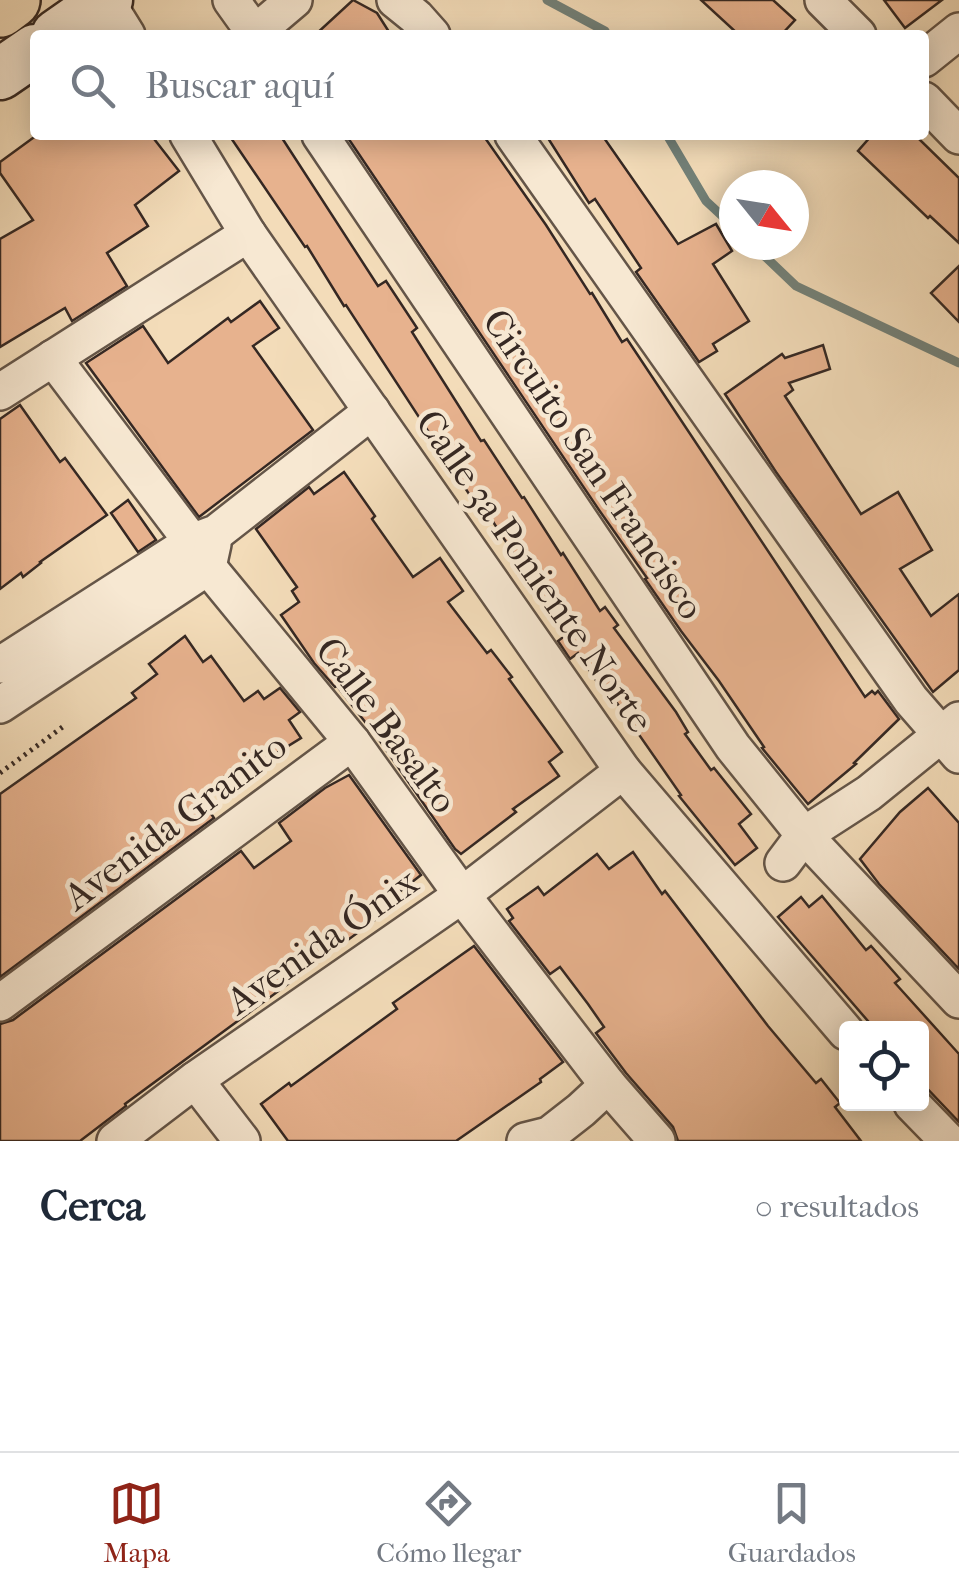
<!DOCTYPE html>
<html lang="es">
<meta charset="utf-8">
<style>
body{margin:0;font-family:"IM FELL French Canon",serif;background:#f6f6f7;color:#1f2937}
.controls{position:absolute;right:30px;bottom:30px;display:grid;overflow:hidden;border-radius:10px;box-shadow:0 5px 25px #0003}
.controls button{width:90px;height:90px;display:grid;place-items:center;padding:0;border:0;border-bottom:2px solid #e0e1e3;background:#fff;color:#1f2937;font:50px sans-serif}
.compass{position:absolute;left:719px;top:170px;width:90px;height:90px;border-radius:50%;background:#fff;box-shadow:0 5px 25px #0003;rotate:120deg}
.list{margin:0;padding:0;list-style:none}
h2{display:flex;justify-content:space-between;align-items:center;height:130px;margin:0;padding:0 40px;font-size:42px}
h2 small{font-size:32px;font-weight:400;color:#747a83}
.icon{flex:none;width:55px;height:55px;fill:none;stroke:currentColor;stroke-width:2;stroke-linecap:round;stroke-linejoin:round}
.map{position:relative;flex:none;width:959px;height:1141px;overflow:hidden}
.search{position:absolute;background:#fff;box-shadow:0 5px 25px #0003;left:30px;right:30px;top:30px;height:110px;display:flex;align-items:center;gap:25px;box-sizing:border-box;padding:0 35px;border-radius:10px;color:#747a83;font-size:38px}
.sheet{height:310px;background:#fff}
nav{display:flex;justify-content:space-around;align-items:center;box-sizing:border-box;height:140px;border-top:2px solid #e0e1e3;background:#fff;font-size:28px;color:#747a83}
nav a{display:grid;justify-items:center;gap:5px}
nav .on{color:#8f2418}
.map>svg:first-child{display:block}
</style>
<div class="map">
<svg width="959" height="1141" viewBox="0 0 959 1141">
<rect width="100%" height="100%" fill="#f3dcb9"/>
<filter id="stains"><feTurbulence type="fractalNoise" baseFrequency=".002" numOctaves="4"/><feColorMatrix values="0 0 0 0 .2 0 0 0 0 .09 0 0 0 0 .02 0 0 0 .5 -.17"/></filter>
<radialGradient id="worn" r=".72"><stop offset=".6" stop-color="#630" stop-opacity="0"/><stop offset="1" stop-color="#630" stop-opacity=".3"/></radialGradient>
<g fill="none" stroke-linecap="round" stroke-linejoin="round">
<g stroke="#728078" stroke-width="9">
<polyline points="547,0 605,31 607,35"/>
<polyline points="667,135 706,201 734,227"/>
<polyline points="753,245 796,286 959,363"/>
</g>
</g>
<g fill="#e7b28e" stroke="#352823" stroke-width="2.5">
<polygon points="353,0 377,13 391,35 315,35"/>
<polygon points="701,0 773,0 795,20 781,35 739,35"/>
<polygon points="884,0 942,0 905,28"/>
<polygon points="37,135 151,135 179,171 135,205 148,226 107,253 127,286 72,321 65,308 0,347 0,239 33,220 0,173 0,162"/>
<polygon points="229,135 286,135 282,138 378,286 386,281 417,328 412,332 481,441 484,440 522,498 524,497 561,555 563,553 600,611 605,607 618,625 614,628 676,712 688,732 685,734 711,770 714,768 751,814 739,824 757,848 735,865 679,796 681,795 601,680 597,682 578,653 570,659 558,641 566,635 490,517 486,520 346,305 344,306 307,246 305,247"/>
<polygon points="346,135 483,135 546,225 590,294 592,293 622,342 627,339 865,697 872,691 875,694 878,691 899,719 854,763 856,764 808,804 762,748 764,747 719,681 681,631 645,579 647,578 599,510"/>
<polygon points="546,135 602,135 678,244 716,224 732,251 713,264 749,321 713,344 717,351 699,362 636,272 641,268 595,199 589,203"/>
<polygon points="872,135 915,135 959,178 959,243 930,216 928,218 858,151"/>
<polygon points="959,266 959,322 931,293"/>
<polygon points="260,301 279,328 253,346 313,430 199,517 86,363 143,326 168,363 228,318 231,322"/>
<polygon points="823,345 830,369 789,383 793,390 785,396 861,514 898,492 932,550 900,569 931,616 959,594 959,670 933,692 776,472 725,394 782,354 785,358"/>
<polygon points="20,405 60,462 65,458 107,515 40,562 41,563 23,577 21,573 0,589 0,419"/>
<polygon points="344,472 375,516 372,519 413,577 440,558 463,591 448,602 487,653 491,650 512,677 509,679 562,752 549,762 559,776 513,809 516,812 461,854 455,849 380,741 337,686 335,687 314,663 281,615 299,602 292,591 297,587 256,529 309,487 314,494"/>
<polygon points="128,500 156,540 138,552 111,513"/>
<polygon points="185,636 203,662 211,656 244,701 258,691 264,699 280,688 300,712 289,720 301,738 267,759 261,749 199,796 214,818 0,977 0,794 136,698 132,693 157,674 149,664"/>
<polygon points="349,775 421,875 375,911 379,917 125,1104 126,1106 80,1141 0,1141 0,1024 13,1020 241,851 254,868 291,841 279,823 325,788"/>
<polygon points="928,788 959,823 959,969 879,884 860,859 900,812"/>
<polygon points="633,852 662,894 665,891 768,1026 816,1083 821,1079 840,1103 835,1107 861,1141 678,1141 673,1127 626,1073 596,1033 604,1027 588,1004 560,967 550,974 509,921 513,918 507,909 538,887 544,895 597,854 609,869"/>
<polygon points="822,896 866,950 871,946 900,979 895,983 959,1054 959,1122 922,1083 922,1028 874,1028 778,917 801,897 809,907"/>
<polygon points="474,946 563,1062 540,1079 541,1082 456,1141 288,1141 261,1104 289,1083 291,1086 397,1009 393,1003"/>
</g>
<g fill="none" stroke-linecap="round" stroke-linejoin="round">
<defs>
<g id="street">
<polyline points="231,0 256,35"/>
<polyline points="395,0 416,17 432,35"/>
<polyline points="823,0 858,35"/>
<polyline points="106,1 127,35"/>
<polyline points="255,33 294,0"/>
<polyline points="924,59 959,31"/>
<polyline points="924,100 959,136"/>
<polyline points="188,135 248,234 623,771 846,1032"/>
<polyline points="320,135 733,747 804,835 959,1000"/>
<polyline points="513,135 911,700 959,755"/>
<polyline points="53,358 192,542 208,567 352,742 462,895 608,1085 657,1141"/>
<polyline points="0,392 248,234"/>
<polyline points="0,665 192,542 216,533 372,411"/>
<polyline points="0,705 208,567 213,544"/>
<polyline points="783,863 804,835 869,793 959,720"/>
<polyline points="0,1003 352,742"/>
<polyline points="195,1080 242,1141"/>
<polyline points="912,1104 948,1141"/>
<polyline points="115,1141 195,1080 462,895 623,771"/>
<polyline points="525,1141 549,1135 581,1110 608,1085"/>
</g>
<g id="secondary">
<polyline points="57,35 107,0"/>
<polyline points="0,74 35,50"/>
</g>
<polyline id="highway" points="0,9 12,0"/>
</defs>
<use href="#street" stroke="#645548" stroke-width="40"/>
<use href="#secondary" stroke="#352823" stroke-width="55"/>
<use href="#highway" stroke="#352823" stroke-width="60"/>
<polyline stroke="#352823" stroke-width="5" stroke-dasharray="2.5 5" stroke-linecap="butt" points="0,773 64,726"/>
<use href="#street" stroke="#f7e8d2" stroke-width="35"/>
<use href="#secondary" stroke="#f7e8d2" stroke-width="50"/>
<use href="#highway" stroke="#f3dcb9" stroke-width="55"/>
</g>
<g text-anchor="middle" stroke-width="9" stroke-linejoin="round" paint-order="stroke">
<g font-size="38" fill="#352823" stroke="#f7e8d2">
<text transform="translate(594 464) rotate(56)" y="13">Circuito San Francisco</text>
<text transform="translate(535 571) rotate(55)" y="13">Calle 3a Poniente Norte</text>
<text transform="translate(387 725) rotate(53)" y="13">Calle Basalto</text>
<text transform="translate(175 821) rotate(-37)" y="13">Avenida Granito</text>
<text transform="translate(322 941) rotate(-35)" y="13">Avenida Ónix</text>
</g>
</g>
<rect width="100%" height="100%" filter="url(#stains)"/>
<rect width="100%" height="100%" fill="url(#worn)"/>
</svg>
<div class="controls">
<button><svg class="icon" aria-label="locate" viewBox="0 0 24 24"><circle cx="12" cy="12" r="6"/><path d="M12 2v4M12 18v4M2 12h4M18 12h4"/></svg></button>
</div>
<svg class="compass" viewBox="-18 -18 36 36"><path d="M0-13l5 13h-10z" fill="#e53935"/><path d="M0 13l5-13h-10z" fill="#747a83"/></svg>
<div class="search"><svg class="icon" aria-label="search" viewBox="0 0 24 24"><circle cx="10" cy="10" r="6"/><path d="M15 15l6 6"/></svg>Buscar aquí</div>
</div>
<section class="sheet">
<h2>Cerca<small>0 resultados</small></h2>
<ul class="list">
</ul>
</section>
<nav>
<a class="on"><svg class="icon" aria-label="map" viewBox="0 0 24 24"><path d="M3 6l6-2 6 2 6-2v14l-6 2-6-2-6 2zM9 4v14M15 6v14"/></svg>Mapa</a>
<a><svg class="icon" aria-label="directions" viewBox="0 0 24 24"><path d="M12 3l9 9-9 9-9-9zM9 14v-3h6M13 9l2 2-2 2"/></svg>Cómo llegar</a>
<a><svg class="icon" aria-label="saved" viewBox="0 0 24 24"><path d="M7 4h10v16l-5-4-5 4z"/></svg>Guardados</a>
</nav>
